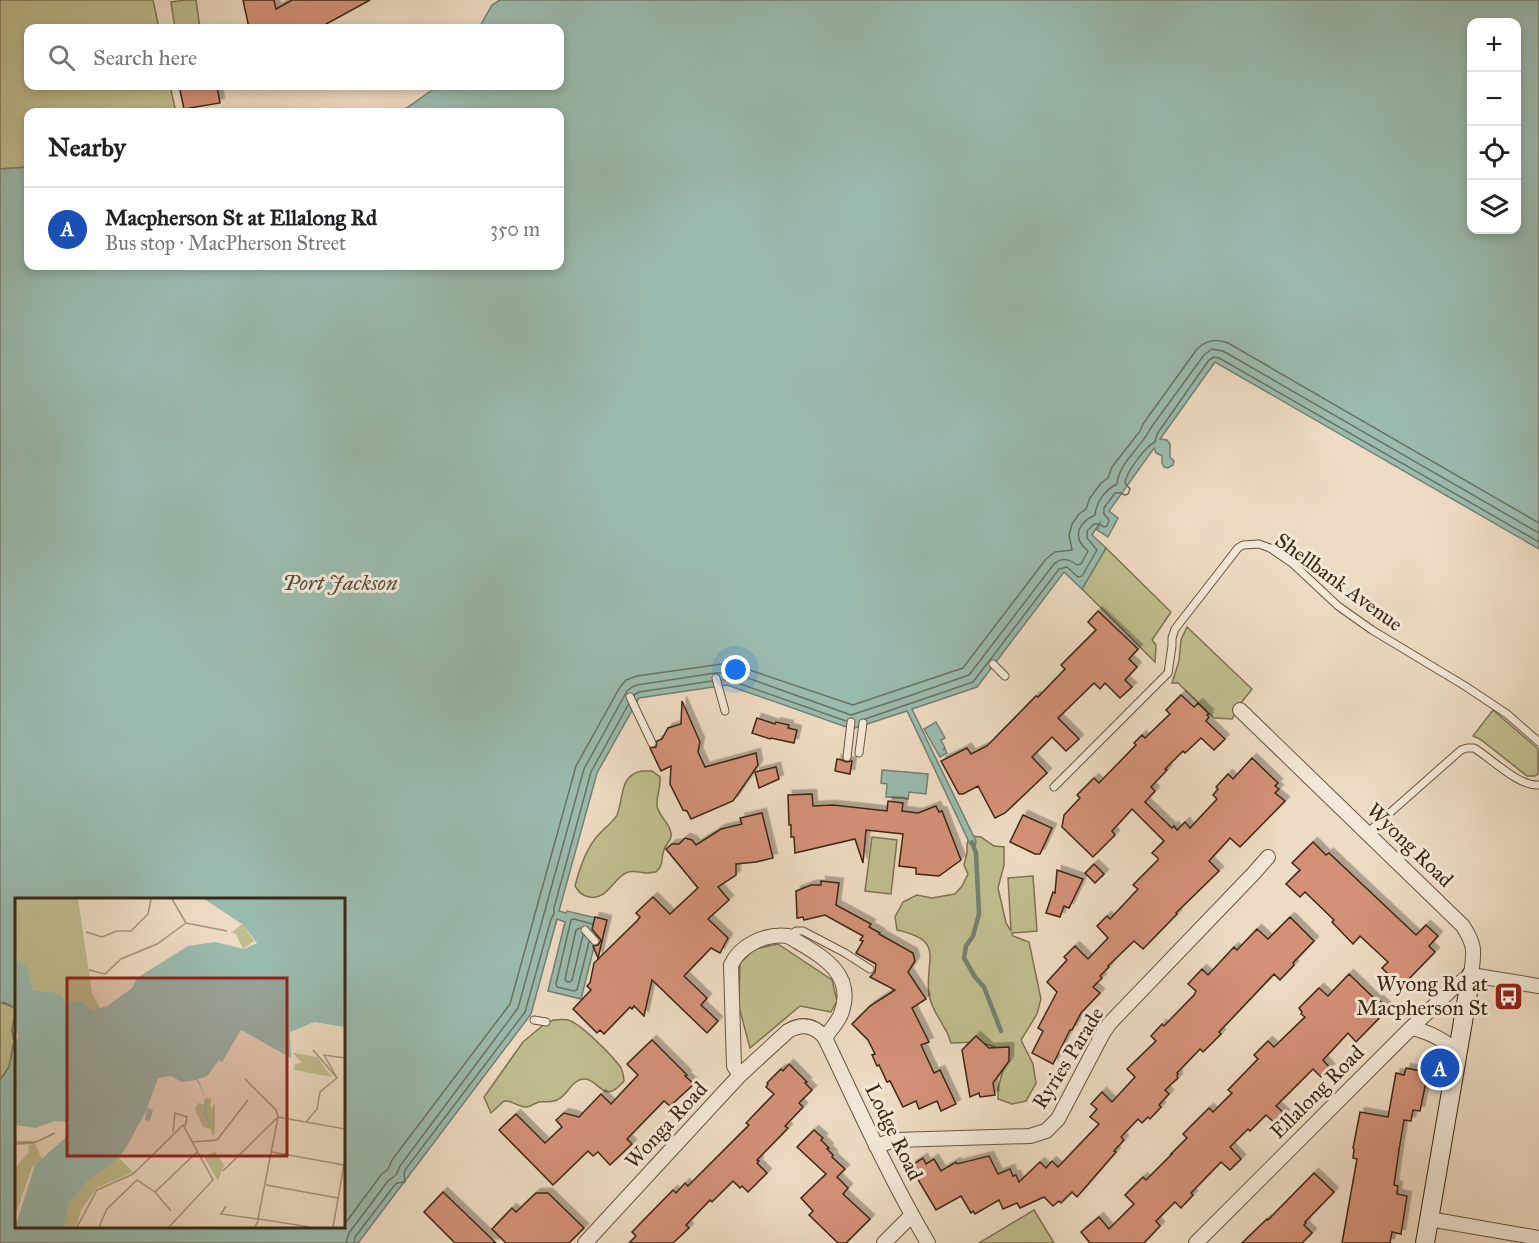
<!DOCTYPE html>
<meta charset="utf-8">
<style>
body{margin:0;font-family:"IM FELL Great Primer",serif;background:#f6f6f6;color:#202124}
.controls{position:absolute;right:18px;top:18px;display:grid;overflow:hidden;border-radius:12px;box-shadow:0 3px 9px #0003}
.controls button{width:54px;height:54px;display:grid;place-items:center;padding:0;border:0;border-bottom:2px solid #e0e0e0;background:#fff;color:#202124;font:30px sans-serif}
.you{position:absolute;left:736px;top:670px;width:21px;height:21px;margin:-15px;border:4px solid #fff;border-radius:50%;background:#1a73e8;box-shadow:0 0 0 9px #1a73e833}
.badge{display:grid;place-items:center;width:39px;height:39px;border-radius:50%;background:#2563eb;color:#fff;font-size:20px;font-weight:700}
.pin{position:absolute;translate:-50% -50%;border:3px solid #fff;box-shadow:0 2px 6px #0006}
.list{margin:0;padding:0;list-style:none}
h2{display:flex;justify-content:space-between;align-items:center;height:78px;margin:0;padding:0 24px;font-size:26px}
h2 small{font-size:20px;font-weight:400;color:#757577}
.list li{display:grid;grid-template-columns:39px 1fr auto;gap:18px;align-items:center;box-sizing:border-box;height:84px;padding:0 24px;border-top:2px solid #e0e0e0}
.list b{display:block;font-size:22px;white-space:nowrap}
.list p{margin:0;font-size:20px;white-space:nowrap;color:#757577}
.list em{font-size:20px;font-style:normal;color:#757577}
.icon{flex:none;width:33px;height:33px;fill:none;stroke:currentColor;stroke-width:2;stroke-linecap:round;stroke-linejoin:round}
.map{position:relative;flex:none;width:1539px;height:1243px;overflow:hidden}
.search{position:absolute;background:#fff;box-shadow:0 3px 9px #0003;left:24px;top:24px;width:540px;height:66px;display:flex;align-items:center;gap:15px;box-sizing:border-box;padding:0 21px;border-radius:12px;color:#757577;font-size:22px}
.panel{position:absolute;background:#fff;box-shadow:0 3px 9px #0003;left:24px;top:108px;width:540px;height:162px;border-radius:12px}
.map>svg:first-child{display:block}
</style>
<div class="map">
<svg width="1539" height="1243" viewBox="0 0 1539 1243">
<defs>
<filter id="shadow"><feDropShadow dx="4.5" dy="-4.5" stdDeviation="0" flood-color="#0004"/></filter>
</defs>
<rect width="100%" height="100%" fill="#eedbc3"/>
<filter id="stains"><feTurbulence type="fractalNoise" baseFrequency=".00333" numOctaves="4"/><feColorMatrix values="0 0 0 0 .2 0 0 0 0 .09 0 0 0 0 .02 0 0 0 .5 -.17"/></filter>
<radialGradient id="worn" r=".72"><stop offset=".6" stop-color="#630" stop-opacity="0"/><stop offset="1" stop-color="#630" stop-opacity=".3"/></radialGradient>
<g fill="#c0be8f" stroke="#7e7351" stroke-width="1.5">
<polygon points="0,0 153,0 159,28 28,28 28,86 170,86 176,112 28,112 28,167 0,169"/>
<polygon points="186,0 196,0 200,28 175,28 171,2"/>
<polygon points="1106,548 1171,612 1152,640 1156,645 1155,662 1082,589"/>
<polygon points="1187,627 1252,689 1241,703 1232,719 1214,718 1178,683 1172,683 1179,661 1181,640"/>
<polygon points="1493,710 1538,749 1538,774 1535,776 1527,776 1480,739 1473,736"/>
<path d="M 642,771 L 652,771 L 660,777 C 661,788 656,797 657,806 C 659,817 673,826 671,837 C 670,842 665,845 664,850 C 660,860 665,863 656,872 C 653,872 650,873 647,873 C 640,873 634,870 628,872 C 613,877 608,901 589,897 C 582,896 579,892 575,886 C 579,870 585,852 595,839 C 600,831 613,823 617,815 C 624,798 619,775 642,771 Z"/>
<path d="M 971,836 L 981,837 L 994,846 L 1004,847 L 1004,865 L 998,888 L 1006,923 L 1011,931 L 1008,878 L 1033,876 L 1037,931 L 1012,933 L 1013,936 L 1029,942 L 1041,999 L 1037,1014 L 1021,1040 L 1033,1064 L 1036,1083 L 1026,1101 L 1012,1104 L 998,1099 L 998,1088 L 1007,1056 L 995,1047 L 980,1042 L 951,1043 C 949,1038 948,1033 945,1029 C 939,1017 932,1010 929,995 C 924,959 947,941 897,930 L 895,917 L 903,902 L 917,895 L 932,898 L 955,894 L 962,886 L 968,874 L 964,865 L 967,853 L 967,844 L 969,838 Z"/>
<polygon points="872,837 897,840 891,894 865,891"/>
<polygon points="778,944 832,980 837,1001 831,1012 800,1006 750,1048 739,1007 740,963 755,949"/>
<polygon points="0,1002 16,1008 12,1030 14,1042 9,1067 0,1080"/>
<path d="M 553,1020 C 558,1020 563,1019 568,1020 C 580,1023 613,1056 621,1068 C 623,1072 624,1076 624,1081 C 603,1106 600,1080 585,1079 C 571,1079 569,1095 557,1100 C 551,1103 545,1101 539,1102 C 532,1104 529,1109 521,1106 C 513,1104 513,1101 504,1101 L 491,1113 L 484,1097 L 523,1042 L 542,1026 Z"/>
<polygon points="1034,1210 1054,1243 979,1243"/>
</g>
<g fill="#9abbaf" stroke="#748071" stroke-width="1.5" fill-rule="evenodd">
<path d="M 500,0 L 1539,0 L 1539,549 L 1215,362 L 1160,439 L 1167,440 L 1170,444 L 1170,457 L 1174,461 L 1173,465 L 1168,468 L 1164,467 L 1162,463 L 1162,456 L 1156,453 L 1154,448 L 1109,511 L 1118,518 L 1108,537 L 1097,530 L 1101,521 L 1092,535 L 1106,548 L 1082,589 L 1064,572 L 977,687 L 912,709 L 976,841 L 975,847 L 970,844 L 907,711 L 852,729 L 727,685 L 639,698 L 597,773 L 559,911 L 566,913 L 567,911 L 601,919 L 581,999 L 548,991 L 565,922 L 557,919 L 531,1014 L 358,1243 L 0,1243 L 0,1080 L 9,1067 L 14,1042 L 12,1030 L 16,1009 L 6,1003 L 0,1002 L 0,169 L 28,167 L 28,266 L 560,266 L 560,112 L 401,112 L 438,86 L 560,86 L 560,28 L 479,28 L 492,5 ZM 1472,22 L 1516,22 L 1516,230 L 1472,230 ZM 16,900 L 344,900 L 344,1226 L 16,1226 Z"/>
<polygon points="936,722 945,738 941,740 945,748 943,750 945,749 947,753 940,757 924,729"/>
<polygon points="882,770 928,774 926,794 909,792 908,799 903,798 902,797 901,798 886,797 887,784 881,783"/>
</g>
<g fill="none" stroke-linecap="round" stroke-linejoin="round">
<g stroke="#6b7261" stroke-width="1.5">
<path d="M 990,660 L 1059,569 L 1067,567 L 1078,577 L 1082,576 L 1097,550 L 1087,538 L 1087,531 L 1094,524 L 1099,524 L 1104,527 L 1107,526 L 1109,520 L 1104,514 L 1104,508 L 1115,493 L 1120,493 L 1125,495 L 1128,494 L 1130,489 L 1125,483 C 1126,472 1146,446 1155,442 L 1157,434 L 1209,360 L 1214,357 L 1219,358 L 1539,542"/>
<path d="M 715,673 L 731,672 L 851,715 L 906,697 L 969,675 L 1054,564 C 1062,557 1069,559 1077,565 L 1081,564 L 1088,551 C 1085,548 1080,544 1079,539 C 1076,527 1086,519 1095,515 C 1096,502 1105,490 1117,484 C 1119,462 1142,447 1150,429 L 1204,355 L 1212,349 L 1223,351 L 1539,533"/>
<polyline points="722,680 729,680 846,721"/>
<polyline points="634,695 639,692 712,681"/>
<polyline points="865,719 973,682 989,661"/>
<polyline points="580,928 576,930 565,979 567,982 570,982 572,980 583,935"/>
<polyline points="589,942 577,990 574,991 557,987 556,984 571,920 574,919 592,924"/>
<path d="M 344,1225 L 381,1175 L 388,1169 L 392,1160 L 510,1004 L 576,766 L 620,687 L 626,680 L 637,676 L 729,663 L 853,705 L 963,668 L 1046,559 L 1055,552 L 1072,550 L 1069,535 L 1072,524 L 1079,514 L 1086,509 L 1090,498 L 1101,483 L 1108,478 L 1112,467 L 1140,431 L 1143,424 L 1197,349 C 1206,340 1216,338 1228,343 L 1539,523"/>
<polyline points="346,1243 349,1233 388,1181 396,1175 400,1166 518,1008 584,769 627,691 632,687 637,685 715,673"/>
<polyline points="354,1243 355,1237 394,1186 397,1183 405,1182 404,1175 405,1170 525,1012 551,919 554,914 554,908 591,772 628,705"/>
</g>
<polyline stroke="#748071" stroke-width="4.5" points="972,842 976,853 979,914 973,936 966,946 964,958 975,977 984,987 1001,1031"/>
</g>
<g fill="#d49178" stroke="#3c2813" stroke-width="1.5" filter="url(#shadow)">
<polygon points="243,0 274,0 276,9 292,0 370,0 319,28 249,28"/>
<polygon points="179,86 217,86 220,103 184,109"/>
<polygon points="1098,611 1138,649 1129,659 1137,667 1125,680 1132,687 1120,698 1105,683 1100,689 1094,683 1058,718 1079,739 1066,751 1052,737 1032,757 1047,773 1005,813 995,818 978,786 963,794 959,794 941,761 967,748 971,754 987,746 1036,696 1038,697 1065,669 1061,665 1096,630 1088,622"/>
<polygon points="1181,695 1194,707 1198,703 1209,714 1207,715 1209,717 1206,721 1225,739 1214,750 1201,738 1185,753 1183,751 1165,769 1167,770 1151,787 1155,791 1145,802 1172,828 1174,826 1177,830 1185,822 1190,828 1217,799 1213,795 1218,789 1216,787 1228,774 1233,779 1252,758 1278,783 1275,786 1279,789 1275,793 1285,801 1240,847 1230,838 1209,861 1219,871 1176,913 1177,914 1143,949 1134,941 1108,966 1109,967 1100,976 1102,978 1093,987 1100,993 1081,1013 1072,1030 1070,1030 1053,1064 1032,1053 1043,1031 1038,1028 1057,992 1047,982 1067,960 1064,957 1075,946 1088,959 1108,938 1097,926 1107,916 1110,919 1138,889 1133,885 1158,860 1158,858 1152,853 1164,841 1132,809 1112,831 1115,835 1093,857 1062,827 1064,815 1080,798 1077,795 1094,778 1099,783 1136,745 1134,743 1142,735 1145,738 1170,714 1166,710"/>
<polygon points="682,701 700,742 698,752 705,767 756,753 758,765 733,801 691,819 687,811 683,810 670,784 671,766 661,771 650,748 656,747 657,741 662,739 668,728 681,724"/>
<polygon points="757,718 775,724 776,722 789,725 788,728 797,730 794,743 771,738 770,739 752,733"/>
<polygon points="837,759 842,760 846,762 852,761 850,774 835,771"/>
<polygon points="776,767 779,779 759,788 755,772"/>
<polygon points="812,794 813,806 833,805 887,811 888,801 903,803 902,811 918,813 936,806 939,812 942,811 961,860 939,876 916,874 916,868 899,866 903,834 866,830 863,863 855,839 795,853 794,837 791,837 791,825 789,825 788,795"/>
<polygon points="762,813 773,858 756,862 736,864 736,875 718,887 729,900 708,919 728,938 720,953 711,948 684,976 707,998 701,1005 718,1021 707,1033 652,980 644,1016 634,1006 632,1009 630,1007 604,1034 600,1030 597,1033 573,1009 591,990 587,986 590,983 594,963 637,921 640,917 636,913 653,897 670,914 698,888 666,849 672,844 679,844 685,838 692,840 696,845 721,829 742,824 740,818"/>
<polygon points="1023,815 1052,828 1040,854 1035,854 1010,842"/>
<polygon points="1313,842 1326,855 1329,853 1416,935 1426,925 1438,936 1429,946 1435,952 1401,987 1382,968 1388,962 1360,936 1353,944 1332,922 1334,920 1305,892 1300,897 1286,884 1300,870 1292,863"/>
<polygon points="1094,864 1104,874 1095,883 1085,873"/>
<polygon points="1057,870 1083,879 1069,908 1064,906 1060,917 1046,913 1053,892 1055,893"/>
<polygon points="821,881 839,883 836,905 871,924 869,927 880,933 879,934 913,953 915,961 908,972 926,999 912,1008 929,1042 921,1045 934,1073 940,1070 956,1104 941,1111 937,1101 919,1109 916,1101 903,1107 890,1081 887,1082 879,1065 877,1066 872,1055 875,1054 868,1040 852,1024 870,1006 895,990 870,977 875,972 876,964 856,953 863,941 860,940 863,936 825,915 804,920 803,917 797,918 796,891 811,885 821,885"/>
<polygon points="595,917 607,920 598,958 593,946 598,945 601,940 592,929"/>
<polygon points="1290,917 1314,941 1293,963 1294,965 1280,980 1274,974 1219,1032 1221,1034 1203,1052 1200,1049 1177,1073 1178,1074 1177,1076 1178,1078 1165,1090 1169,1094 1159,1105 1161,1107 1150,1119 1148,1117 1142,1123 1138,1119 1121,1137 1124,1140 1114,1151 1116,1152 1077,1197 1072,1192 1061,1203 1059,1201 1053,1206 1044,1197 1020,1208 1017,1203 1003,1209 999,1200 975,1214 973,1211 971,1213 961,1196 936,1210 917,1178 912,1165 923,1158 926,1164 934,1159 941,1171 956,1162 957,1164 989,1156 998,1174 1010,1169 1013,1176 1016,1175 1019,1182 1040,1162 1046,1168 1052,1161 1058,1167 1099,1124 1090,1117 1097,1109 1091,1104 1102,1092 1112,1102 1135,1077 1127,1069 1156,1041 1151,1036 1162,1024 1164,1026 1194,995 1196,991 1188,984 1202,969 1208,975 1234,947 1237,950 1257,929 1268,939"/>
<polygon points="1349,974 1378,1002 1379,1000 1388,1009 1356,1042 1348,1033 1323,1060 1330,1068 1321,1077 1313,1069 1276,1106 1285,1114 1276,1124 1266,1115 1250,1131 1248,1129 1230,1147 1241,1159 1230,1170 1221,1162 1191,1193 1193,1195 1181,1208 1175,1202 1156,1221 1160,1226 1144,1243 1090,1243 1081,1232 1099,1217 1109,1229 1134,1204 1125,1195 1143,1177 1146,1180 1172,1154 1171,1154 1187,1138 1183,1134 1209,1108 1213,1112 1232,1093 1228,1090 1258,1059 1254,1055 1268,1041 1274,1047 1305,1017 1301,1014 1302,1012 1299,1008 1319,988 1328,996"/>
<polygon points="976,1036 989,1048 1009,1047 1009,1061 993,1083 995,1095 980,1097 979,1093 970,1097 962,1050"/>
<polygon points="652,1040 687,1075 685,1076 694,1084 670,1106 664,1101 627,1139 632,1144 610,1165 598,1152 593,1156 588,1151 553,1185 499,1130 516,1114 545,1143 562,1127 556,1120 564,1113 579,1117 601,1094 611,1104 638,1075 627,1064"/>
<polygon points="789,1064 807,1082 805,1083 812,1090 799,1103 803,1107 785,1126 788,1128 757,1160 759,1161 757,1163 767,1173 748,1192 742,1186 740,1188 733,1181 712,1202 710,1200 686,1225 689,1228 673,1243 629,1243 636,1236 632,1232 673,1190 676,1193 685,1183 688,1186 749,1125 746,1123 774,1094 766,1087 768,1084 767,1083 781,1069 783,1071"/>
<polygon points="1406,1068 1426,1072 1427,1077 1420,1111 1413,1110 1411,1121 1404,1120 1399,1150 1394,1185 1398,1186 1397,1194 1407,1196 1401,1234 1392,1232 1390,1243 1342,1243 1357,1159 1353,1158 1354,1149 1353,1148 1360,1112 1388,1117 1396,1073 1404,1075"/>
<polygon points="814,1130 823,1138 821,1140 829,1148 827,1149 833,1155 832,1157 845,1169 837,1177 848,1188 843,1194 870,1219 846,1243 838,1243 809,1215 813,1211 801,1198 826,1174 797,1147"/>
<polygon points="1314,1173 1334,1192 1305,1222 1306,1223 1304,1225 1312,1233 1302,1243 1242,1243 1267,1219 1268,1220"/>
<polygon points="443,1192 496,1243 455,1243 424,1212"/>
<polygon points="536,1193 548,1193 584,1228 569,1243 506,1243 492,1229 512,1208 516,1212"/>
</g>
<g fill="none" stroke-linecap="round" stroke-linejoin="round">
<defs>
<g id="lane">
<polyline points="993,664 1005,676"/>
<polyline points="716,678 725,711"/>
<polyline points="630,697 652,743"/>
<polyline points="859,753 863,723"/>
<polyline points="847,757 851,722"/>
<polyline points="1054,787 1168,673 1172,646 1172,638 1175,629 1238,548 1243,545 1259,544 1270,548 1292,563 1338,606 1372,630 1465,686 1507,714 1539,742"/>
<path d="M 1367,833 L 1461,750 L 1467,748 L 1474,748 C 1491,758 1519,787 1539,785"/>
<polyline points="585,930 595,941"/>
<polyline points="788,936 796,931 803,931 845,953 870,969"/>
<polyline points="534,1020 546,1022"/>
</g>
<g id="street">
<path d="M 1240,710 L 1463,926 C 1476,947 1474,951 1471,975"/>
<polyline points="1471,975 1539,986"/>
<path d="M 1411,1028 C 1430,1032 1444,1039 1458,1053"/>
<path d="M 740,1075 L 734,1066 L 731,965 C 740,945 766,933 788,936 C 817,954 857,971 841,1014 C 838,1022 830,1030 825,1038"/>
<polyline points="876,1146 895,1140 1030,1136 1046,1131 1058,1119 1103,1033 1110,1023 1254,873 1268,857"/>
<polyline points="1429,1219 1539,1238"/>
<path d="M 585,1243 L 740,1075 L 788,1031 C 802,1023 814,1025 825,1038 C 858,1107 889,1177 928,1243"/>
<polyline points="884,1243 912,1215"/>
<polyline points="1196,1243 1411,1028 1454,987 1471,975"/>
</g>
<polyline id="secondary" points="1425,1243 1471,975"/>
</defs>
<use href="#lane" stroke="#68553f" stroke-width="9"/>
<use href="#street" stroke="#68553f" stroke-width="16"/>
<use href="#secondary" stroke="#3c2813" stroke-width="20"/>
<use href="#lane" stroke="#f4e8d8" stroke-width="7"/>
<use href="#street" stroke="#f4e8d8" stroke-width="14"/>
<use href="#secondary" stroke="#f4e8d8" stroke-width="18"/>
</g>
<defs>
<symbol id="bus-square" viewBox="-11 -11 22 22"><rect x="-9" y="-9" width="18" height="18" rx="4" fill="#8f2418" stroke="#f4e8d8"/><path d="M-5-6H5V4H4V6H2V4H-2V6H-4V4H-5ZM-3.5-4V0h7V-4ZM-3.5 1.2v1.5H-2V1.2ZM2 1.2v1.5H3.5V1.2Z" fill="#fff"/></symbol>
</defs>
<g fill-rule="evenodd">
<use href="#bus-square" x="1492" y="980" width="33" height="33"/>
</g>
<g text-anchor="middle" stroke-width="6" stroke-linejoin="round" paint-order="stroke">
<g font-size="21" fill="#3c2813" stroke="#f4e8d8">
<text transform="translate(1339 582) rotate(36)" y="7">Shellbank Avenue</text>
<text transform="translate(1410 845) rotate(44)" y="7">Wyong Road</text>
<text transform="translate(1068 1058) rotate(-58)" y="7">Ryries Parade</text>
<text transform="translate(1317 1092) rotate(-45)" y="7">Ellalong Road</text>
<text transform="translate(666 1125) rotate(-47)" y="7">Wonga Road</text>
<text transform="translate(894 1132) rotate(64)" y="7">Lodge Road</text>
</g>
<g font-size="21" fill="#3c2813" stroke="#f4e8d8" text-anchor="end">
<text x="1488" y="991">Wyong Rd at<tspan x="1488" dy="24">Macpherson St</tspan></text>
</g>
<g font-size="22" font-style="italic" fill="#544d3a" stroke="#f4e8d8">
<text x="340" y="590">Port Jackson</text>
</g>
</g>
<g transform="translate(15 898)">
<rect width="330" height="330" fill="#eedbc3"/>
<path d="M 0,1 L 63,1 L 77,95 L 85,110 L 77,112 L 68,103 L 51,104 L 45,95 L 18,92 L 12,68 L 0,62 ZM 227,26 L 239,43 L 228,51 L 221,36 L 216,35 ZM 278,155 L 302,159 L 317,179 L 279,172 L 280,166 L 287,165 ZM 191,199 L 196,201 L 196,211 L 200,205 L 200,235 L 197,238 L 196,231 L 188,229 L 180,211 L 183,205 L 190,207 ZM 20,246 L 27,261 L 17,269 L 0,318 L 0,270 L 14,254 L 13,247 ZM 200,253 L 209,267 L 203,283 L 189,259 ZM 103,259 L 118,274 L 82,290 L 66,312 L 61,329 L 49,329 L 54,306 L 74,281 Z" fill="#c0be8f"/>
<path d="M 189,1 L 330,1 L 330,129 L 299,124 L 275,134 L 276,160 L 237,138 L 235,143 L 237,138 L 226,132 L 207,164 L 204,162 L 192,178 L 183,181 L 191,201 L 182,182 L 167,184 L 156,178 L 143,180 L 132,210 L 138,211 L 135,223 L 130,222 L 132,211 L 111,250 L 97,266 L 74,281 L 54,306 L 49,329 L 0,329 L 20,267 L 50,240 L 54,224 L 39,223 L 21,230 L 0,227 L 0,149 L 3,138 L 0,128 L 0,62 L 12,68 L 18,92 L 45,95 L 51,104 L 68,103 L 77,112 L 92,108 L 117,90 L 122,80 L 173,48 L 200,44 L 229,51 L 242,45 L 227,26 Z" fill="#9abbaf"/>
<path fill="none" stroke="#9abbaf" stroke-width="3" d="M 191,201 L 190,217 L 195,227"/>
<path fill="none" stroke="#a7937d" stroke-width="1.5" d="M 157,1 L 171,25M 171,25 L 212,33M 71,34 L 87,39 L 102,33 L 116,33 L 133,16 L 136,1M 74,72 L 90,76 L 106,61 L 142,46 L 171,25M 321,178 L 309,157 L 330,160M 263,219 L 330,231M 291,224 L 302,211 L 305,194 L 322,180 L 298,152M 158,234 L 160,215 L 172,219 L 170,228M 0,244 L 21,244M 177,244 L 202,242 L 233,202M 0,246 L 19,245 L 40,235M 257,254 L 329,267M 208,273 L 263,219M 251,287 L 323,300M 140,294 L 182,254M 211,308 L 206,316 L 243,321 L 263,219 L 261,212 L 230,181M 62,329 L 82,292 L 118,276 L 168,227 L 198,282 L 154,329M 84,329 L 92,311 L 122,282 L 140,294 L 156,313M 240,329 L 244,321 L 295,329M 318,329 L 330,261"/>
<path fill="#8f2418" fill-opacity="0.15" stroke="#8f2418" stroke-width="3" d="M 52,80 L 272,80 L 272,258 L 52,258 Z"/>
<rect width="330" height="330" fill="none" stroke="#3c2813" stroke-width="3"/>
</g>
<rect width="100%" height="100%" filter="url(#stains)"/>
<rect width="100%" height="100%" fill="url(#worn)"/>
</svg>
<div class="controls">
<button>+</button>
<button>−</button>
<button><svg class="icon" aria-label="locate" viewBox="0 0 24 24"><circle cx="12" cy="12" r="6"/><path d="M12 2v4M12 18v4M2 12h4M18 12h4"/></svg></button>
<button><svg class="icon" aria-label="layers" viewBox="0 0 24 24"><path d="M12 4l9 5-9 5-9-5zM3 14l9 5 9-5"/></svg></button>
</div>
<div class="you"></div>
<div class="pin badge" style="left:1440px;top:1068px;background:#1a4fb4">A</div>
<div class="search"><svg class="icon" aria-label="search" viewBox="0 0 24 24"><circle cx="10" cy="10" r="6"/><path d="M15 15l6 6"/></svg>Search here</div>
<section class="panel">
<h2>Nearby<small></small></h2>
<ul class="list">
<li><span class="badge" style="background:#1a4fb4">A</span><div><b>Macpherson St at Ellalong Rd</b><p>Bus stop · MacPherson Street</p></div><em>350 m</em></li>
</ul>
</section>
</div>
